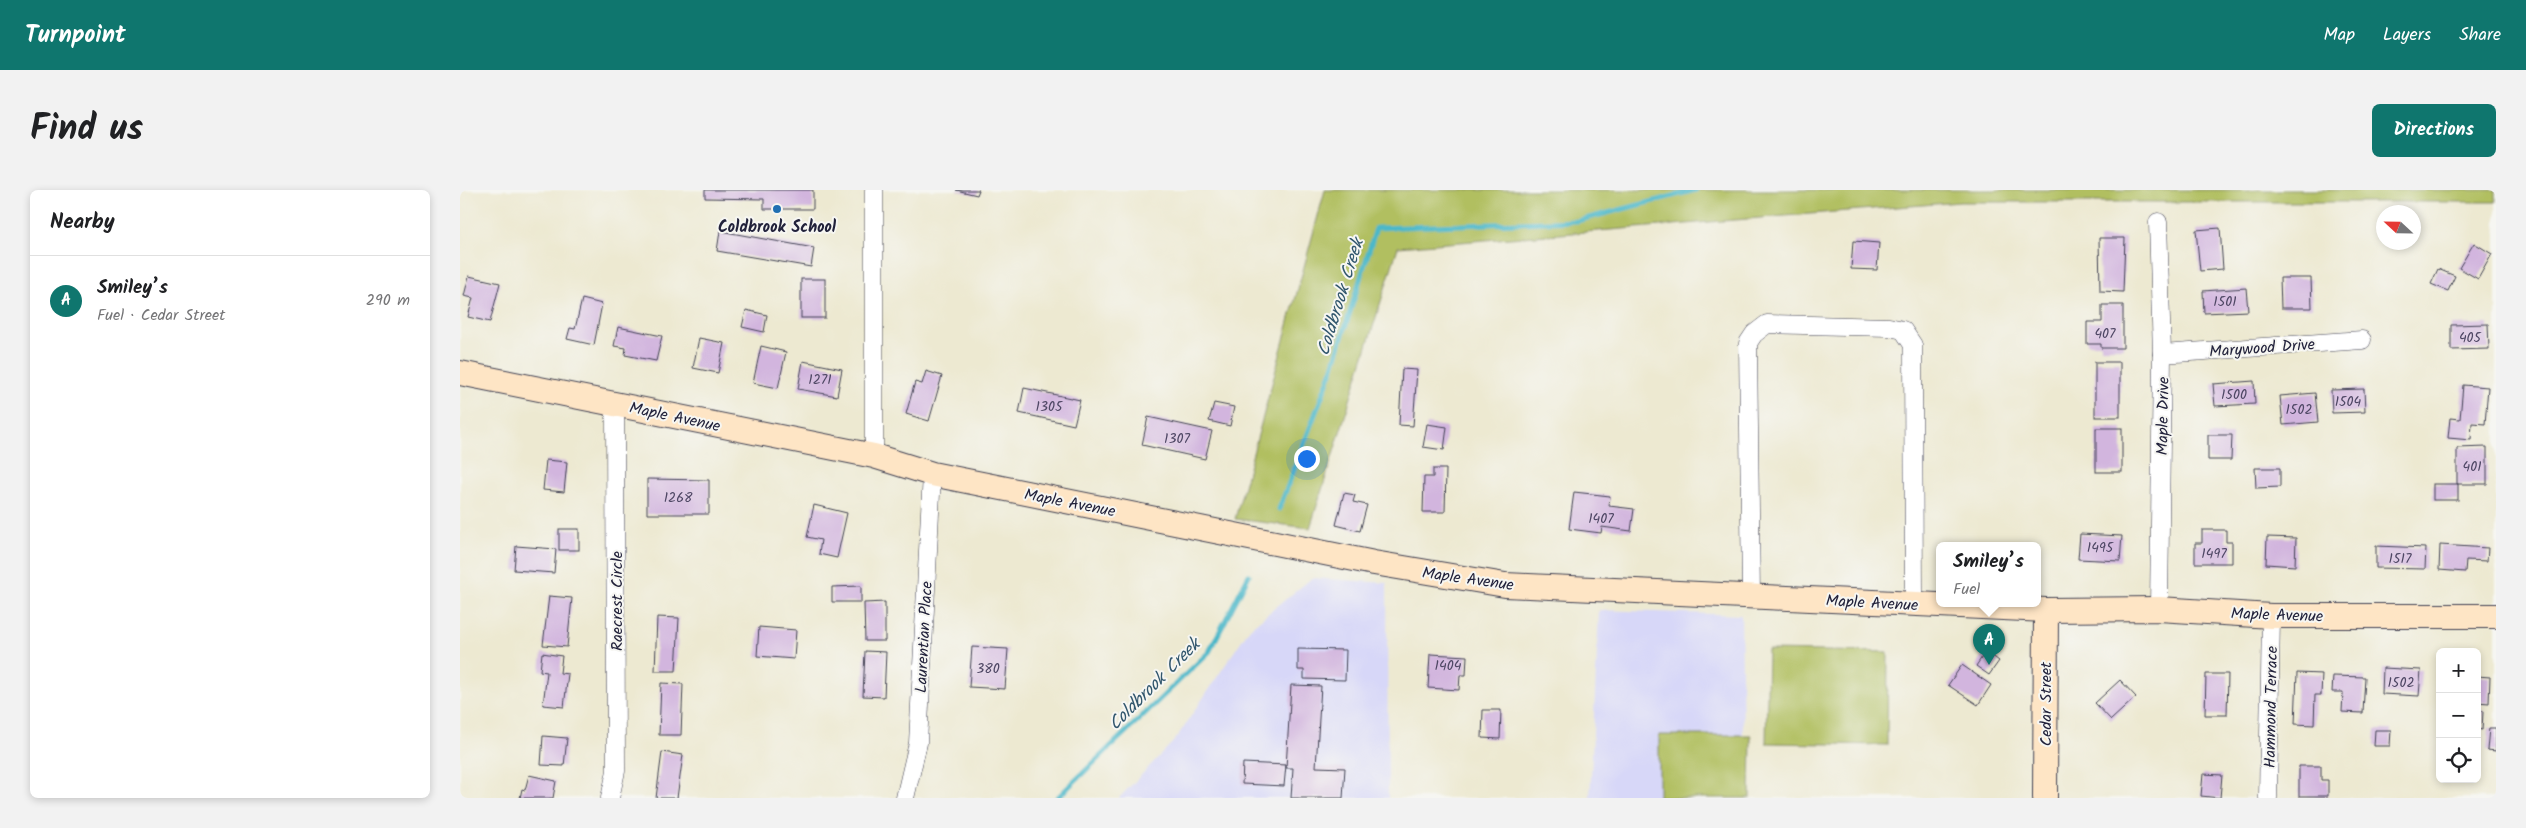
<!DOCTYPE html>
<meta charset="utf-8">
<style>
body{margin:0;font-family:Kalam,sans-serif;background:#f2f2f2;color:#202124}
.controls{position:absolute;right:15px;bottom:15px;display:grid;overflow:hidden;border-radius:8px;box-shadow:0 2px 8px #0003}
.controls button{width:45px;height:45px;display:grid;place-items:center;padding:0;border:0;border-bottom:1px solid #e0e0e0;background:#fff;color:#202124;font:25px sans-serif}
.compass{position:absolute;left:1916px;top:15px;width:45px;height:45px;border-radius:50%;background:#fff;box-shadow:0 2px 8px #0003;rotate:292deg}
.you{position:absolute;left:846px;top:268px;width:18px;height:18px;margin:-12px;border:4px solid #fff;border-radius:50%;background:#1a73e8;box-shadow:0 0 0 8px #1a73e833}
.badge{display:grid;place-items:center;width:32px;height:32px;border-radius:50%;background:#0f766e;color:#fff;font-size:16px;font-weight:700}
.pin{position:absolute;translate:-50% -41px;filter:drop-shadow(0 1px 2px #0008)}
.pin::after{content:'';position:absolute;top:26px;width:18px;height:15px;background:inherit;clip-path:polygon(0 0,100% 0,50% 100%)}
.popup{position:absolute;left:1476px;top:352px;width:105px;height:65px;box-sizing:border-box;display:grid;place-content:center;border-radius:8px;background:#fff;filter:drop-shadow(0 1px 4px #0005);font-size:16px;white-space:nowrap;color:#757577}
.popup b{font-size:19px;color:#202124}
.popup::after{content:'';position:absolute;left:50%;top:100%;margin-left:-10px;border:10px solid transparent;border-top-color:#fff}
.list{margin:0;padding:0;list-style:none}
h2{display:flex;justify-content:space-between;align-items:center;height:65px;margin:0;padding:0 20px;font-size:21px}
h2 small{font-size:16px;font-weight:400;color:#757577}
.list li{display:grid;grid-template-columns:32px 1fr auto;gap:15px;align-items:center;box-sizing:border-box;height:90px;padding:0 20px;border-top:1px solid #e0e0e0}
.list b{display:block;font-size:19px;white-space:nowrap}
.list p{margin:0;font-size:16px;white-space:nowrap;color:#757577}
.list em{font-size:16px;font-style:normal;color:#757577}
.icon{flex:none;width:28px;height:28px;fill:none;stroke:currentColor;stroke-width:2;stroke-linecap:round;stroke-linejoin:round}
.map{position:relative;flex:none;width:2036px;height:608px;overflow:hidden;border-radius:8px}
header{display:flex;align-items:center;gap:30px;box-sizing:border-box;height:70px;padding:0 25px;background:#0f766e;color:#fff}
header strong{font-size:24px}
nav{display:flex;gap:28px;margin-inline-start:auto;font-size:18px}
.intro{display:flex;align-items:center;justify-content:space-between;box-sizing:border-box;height:120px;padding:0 30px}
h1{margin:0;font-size:35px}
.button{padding:12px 22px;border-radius:8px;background:#0f766e;color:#fff;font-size:18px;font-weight:700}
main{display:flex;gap:30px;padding:0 30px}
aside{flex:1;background:#fff;border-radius:8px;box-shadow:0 2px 8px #0003}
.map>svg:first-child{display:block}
</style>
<header>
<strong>Turnpoint</strong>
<nav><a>Map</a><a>Layers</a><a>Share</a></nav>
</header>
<div class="intro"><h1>Find us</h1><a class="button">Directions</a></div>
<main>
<aside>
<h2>Nearby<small></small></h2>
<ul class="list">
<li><span class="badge">A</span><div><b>Smiley’s</b><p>Fuel · Cedar Street</p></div><em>290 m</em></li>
</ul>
</aside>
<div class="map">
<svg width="2036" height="608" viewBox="0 0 2036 608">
<rect width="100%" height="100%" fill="#f6f6f2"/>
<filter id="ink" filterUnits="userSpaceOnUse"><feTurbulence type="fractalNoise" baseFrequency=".02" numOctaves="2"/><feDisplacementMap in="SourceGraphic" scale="10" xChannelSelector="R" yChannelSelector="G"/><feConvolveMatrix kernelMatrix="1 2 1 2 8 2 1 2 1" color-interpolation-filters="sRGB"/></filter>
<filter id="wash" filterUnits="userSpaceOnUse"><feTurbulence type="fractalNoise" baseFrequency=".0096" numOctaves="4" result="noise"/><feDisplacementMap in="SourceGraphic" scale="20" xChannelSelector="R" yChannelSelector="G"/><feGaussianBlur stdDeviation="1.12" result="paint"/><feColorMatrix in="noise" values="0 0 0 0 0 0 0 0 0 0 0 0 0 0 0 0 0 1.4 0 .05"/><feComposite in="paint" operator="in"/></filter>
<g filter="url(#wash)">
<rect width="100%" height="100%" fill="#ede9d1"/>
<g fill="#d7d7f8">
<polygon points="852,388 927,393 928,608 659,608 715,550 790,438"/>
<polygon points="1139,420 1281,425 1284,608 1130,608"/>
</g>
<g fill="#b1bf61" stroke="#6a704e">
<polygon points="865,0 2036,0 2036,12 1500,12 938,57 850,338 775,329"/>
<polygon points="1308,460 1428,462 1427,555 1306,553"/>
<polygon points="1199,545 1291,545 1290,608 1199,608"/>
</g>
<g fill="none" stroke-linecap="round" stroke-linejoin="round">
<g stroke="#4cb8c9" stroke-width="5">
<polyline points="819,319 872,180 916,38 1117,31 1236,0"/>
<polyline points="597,608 749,462 789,385"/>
</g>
</g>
<g id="blocks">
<g fill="#d2b5de">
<polygon points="245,0 353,0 353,19 304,19 304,9 245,8"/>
<polygon points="496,0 519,0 517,5"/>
<polygon points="1760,38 1763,79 1740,81 1736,40"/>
<polygon points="260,41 354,58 351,77 257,61"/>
<polygon points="1639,48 1665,48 1663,102 1640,101"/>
<polygon points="1393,51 1419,53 1417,80 1391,79"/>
<polygon points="2014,53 2032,64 2018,89 1999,78"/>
<polygon points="1978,79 1995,86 1988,101 1971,94"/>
<polygon points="9,86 40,93 30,132 8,127 13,108 4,106"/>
<polygon points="1820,88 1851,88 1852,118 1821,118"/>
<rect x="341" y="89" width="24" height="39"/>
<polygon points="1786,98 1788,121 1744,123 1743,101"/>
<polygon points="122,109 142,114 134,155 107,149 110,138 115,139"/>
<polygon points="1642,115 1663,115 1663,158 1641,158 1641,154 1627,154 1627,132 1642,132"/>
<polygon points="286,120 307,125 304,142 282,137"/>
<polygon points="2028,134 2029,159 1991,160 1991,135"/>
<polygon points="158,137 202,146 196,171 165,165 166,158 154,156"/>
<polygon points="239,148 264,153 258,183 233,178"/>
<polygon points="301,156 326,162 318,198 293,193"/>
<polygon points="343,171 382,179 377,206 338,199"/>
<rect x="1635" y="172" width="25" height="55"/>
<polygon points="942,179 957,180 953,236 939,235"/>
<polygon points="466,181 482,186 469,231 446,224 455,192 462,194"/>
<polygon points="1794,191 1795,214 1755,216 1753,194"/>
<polygon points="2003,195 2028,197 2025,234 2012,233 2011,250 1988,248 1990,228 2000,229"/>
<polygon points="564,198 620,210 614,235 559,223"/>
<polygon points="1904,199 1905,222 1872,223 1871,200"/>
<polygon points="1855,203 1858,232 1823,235 1820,206"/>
<polygon points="754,213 774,217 770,236 749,231"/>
<polygon points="688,227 752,241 745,269 682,255"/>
<polygon points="967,234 987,237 984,260 963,257"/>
<rect x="1636" y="238" width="26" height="44"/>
<polygon points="1748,245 1772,245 1771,270 1748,270"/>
<polygon points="2027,257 2027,294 1997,294 1997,258"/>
<polygon points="86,270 107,272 104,302 83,300"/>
<polygon points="1795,278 1820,278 1820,297 1796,298"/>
<polygon points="973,279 986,279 985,322 963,322 964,287 973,287"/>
<polygon points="187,289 249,290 249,324 187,324"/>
<rect x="1973" y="294" width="25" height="16"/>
<polygon points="1114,302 1150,306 1149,316 1174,319 1171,341 1142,337 1141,343 1109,339"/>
<polygon points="884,303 895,305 893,312 907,315 900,341 876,335"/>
<polygon points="354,315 387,323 377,368 359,364 361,350 347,347"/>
<rect x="99" y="339" width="20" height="21"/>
<polygon points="1742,340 1766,340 1766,352 1772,352 1772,373 1735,373 1735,353 1742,353"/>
<polygon points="1620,344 1662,346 1660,371 1618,369"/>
<polygon points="1807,347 1836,348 1835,376 1806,374"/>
<polygon points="1980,355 2028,358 2027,371 2006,370 2005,382 1979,380"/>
<polygon points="56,356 96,359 94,383 54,380"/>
<polygon points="1916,356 1966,358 1965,379 1916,378"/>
<polygon points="401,396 401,412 372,412 372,397"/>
<polygon points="89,406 112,408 107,457 83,455"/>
<polygon points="425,412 425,451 405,451 404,413"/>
<polygon points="197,427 219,428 216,481 195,481"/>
<polygon points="299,437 336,440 334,469 297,466"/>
<polygon points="512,457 548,459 545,499 509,497"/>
<polygon points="838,459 886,460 885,490 844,489 844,480 838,480"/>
<polygon points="405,461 426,462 424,507 403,506"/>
<polygon points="1526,461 1539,471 1529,485 1516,476"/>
<polygon points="82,463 102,466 100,483 108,484 104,517 83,515 87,482 80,481"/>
<polygon points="970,464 1007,466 1006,485 1000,485 999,500 968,498"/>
<polygon points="1502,475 1531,495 1518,515 1488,495"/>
<polygon points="1923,478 1961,480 1959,506 1922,504"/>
<polygon points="1837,483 1862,484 1861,505 1855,505 1854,535 1835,534"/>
<polygon points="1746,484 1768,484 1767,525 1745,525"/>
<polygon points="1873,486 1905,487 1903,523 1882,522 1883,502 1872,502"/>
<polygon points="2017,486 2030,487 2029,513 2017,512"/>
<polygon points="1660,490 1676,507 1651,530 1635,513"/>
<polygon points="201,493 223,494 221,545 199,545"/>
<polygon points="831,495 861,496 856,577 885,578 883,608 831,608 833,578 826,578"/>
<polygon points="1023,520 1041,520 1040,549 1022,548"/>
<polygon points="2017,520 2023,521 2022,540 2017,539"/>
<polygon points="2029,538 2036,538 2036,561 2027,560"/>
<polygon points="1915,540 1931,540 1930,556 1914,556"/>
<polygon points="83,546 107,548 104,576 81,575"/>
<polygon points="202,562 223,565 217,608 196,608"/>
<polygon points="783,573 826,575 824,596 782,594"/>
<polygon points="1839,576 1861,576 1861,590 1868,590 1868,606 1839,606"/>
<polygon points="1743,584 1762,585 1760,608 1741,606"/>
<polygon points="69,585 96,591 93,608 60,608 62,599 65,600"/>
</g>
</g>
</g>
<g filter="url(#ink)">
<use href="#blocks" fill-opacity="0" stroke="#404052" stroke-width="1"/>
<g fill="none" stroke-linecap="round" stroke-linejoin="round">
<defs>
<g id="street">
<polyline points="414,0 414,266"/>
<polyline points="1698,32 1702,164 1699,419"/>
<polyline points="1702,164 1902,150"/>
<polyline points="1291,407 1288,153 1294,144 1307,134 1429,137 1443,140 1453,155 1454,414"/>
<polyline points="150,608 156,581 155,213"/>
<polyline points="445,608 458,553 472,284"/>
<polyline points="1808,608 1811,426"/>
</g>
<g id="secondary">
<polyline points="0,183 414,266 472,284 914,373 1045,395 1586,420 1699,419 1811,426 2036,426"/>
<polyline points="1585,608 1586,420"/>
</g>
</defs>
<use href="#street" stroke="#404052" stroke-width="19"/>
<use href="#secondary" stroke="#404052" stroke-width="26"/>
<use href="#street" stroke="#fff" stroke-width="18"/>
<use href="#secondary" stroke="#fee5c5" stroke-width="24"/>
</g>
</g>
<circle fill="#1f6fb2" stroke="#f6f6f2" stroke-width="2" cx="317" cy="19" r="5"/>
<g text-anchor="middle" stroke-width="4" stroke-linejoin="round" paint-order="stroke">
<g font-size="14" fill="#4e4764">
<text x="1765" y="116">1501</text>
<text x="1645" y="148">407</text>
<text x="2010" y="152">405</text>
<text x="360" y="194">1271</text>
<text x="1774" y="209">1500</text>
<text x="1888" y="216">1504</text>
<text x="589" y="221">1305</text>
<text x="1839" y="224">1502</text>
<text x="717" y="253">1307</text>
<text x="2012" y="281">401</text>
<text x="218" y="312">1268</text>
<text x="1141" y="333">1407</text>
<text x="1640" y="362">1495</text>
<text x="1754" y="368">1497</text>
<text x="1940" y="373">1517</text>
<text x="988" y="480">1404</text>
<text x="528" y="483">380</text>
<text x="1941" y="497">1502</text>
</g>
<g font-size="16" font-weight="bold" fill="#22223b" stroke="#f6f6f2">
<text x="317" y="42">Coldbrook School</text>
</g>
<g font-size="16" fill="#22223b" stroke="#f6f6f2">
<text transform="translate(1802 157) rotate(-4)" y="6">Marywood Drive</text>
<text transform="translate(215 226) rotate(12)" y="6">Maple Avenue</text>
<text transform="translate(1702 226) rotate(-89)" y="6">Maple Drive</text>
<text transform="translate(610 312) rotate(11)" y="6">Maple Avenue</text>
<text transform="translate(1008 388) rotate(8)" y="6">Maple Avenue</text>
<text transform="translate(156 411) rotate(-90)" y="6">Raecrest Circle</text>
<text transform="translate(1412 412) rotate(3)" y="6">Maple Avenue</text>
<text transform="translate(1817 424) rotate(2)" y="6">Maple Avenue</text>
<text transform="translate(463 447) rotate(-87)" y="6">Laurentian Place</text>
<text transform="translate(1585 514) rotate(-90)" y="6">Cedar Street</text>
<text transform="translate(1810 517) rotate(-89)" y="6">Hammond Terrace</text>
</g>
<g font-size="18" font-style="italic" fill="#31566d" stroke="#f6f6f2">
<text transform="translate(880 107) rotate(-73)" y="6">Coldbrook Creek</text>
<text transform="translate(694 494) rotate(-45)" y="6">Coldbrook Creek</text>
</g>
</g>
</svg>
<div class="controls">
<button>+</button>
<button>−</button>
<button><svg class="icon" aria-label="locate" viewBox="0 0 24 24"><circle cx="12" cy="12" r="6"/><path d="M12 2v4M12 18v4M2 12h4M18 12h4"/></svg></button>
</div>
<svg class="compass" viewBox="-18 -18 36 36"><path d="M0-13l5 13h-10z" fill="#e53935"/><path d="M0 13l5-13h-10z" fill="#757577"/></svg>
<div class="you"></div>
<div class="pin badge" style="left:1529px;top:475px">A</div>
<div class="popup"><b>Smiley’s</b>Fuel</div>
</div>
</main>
